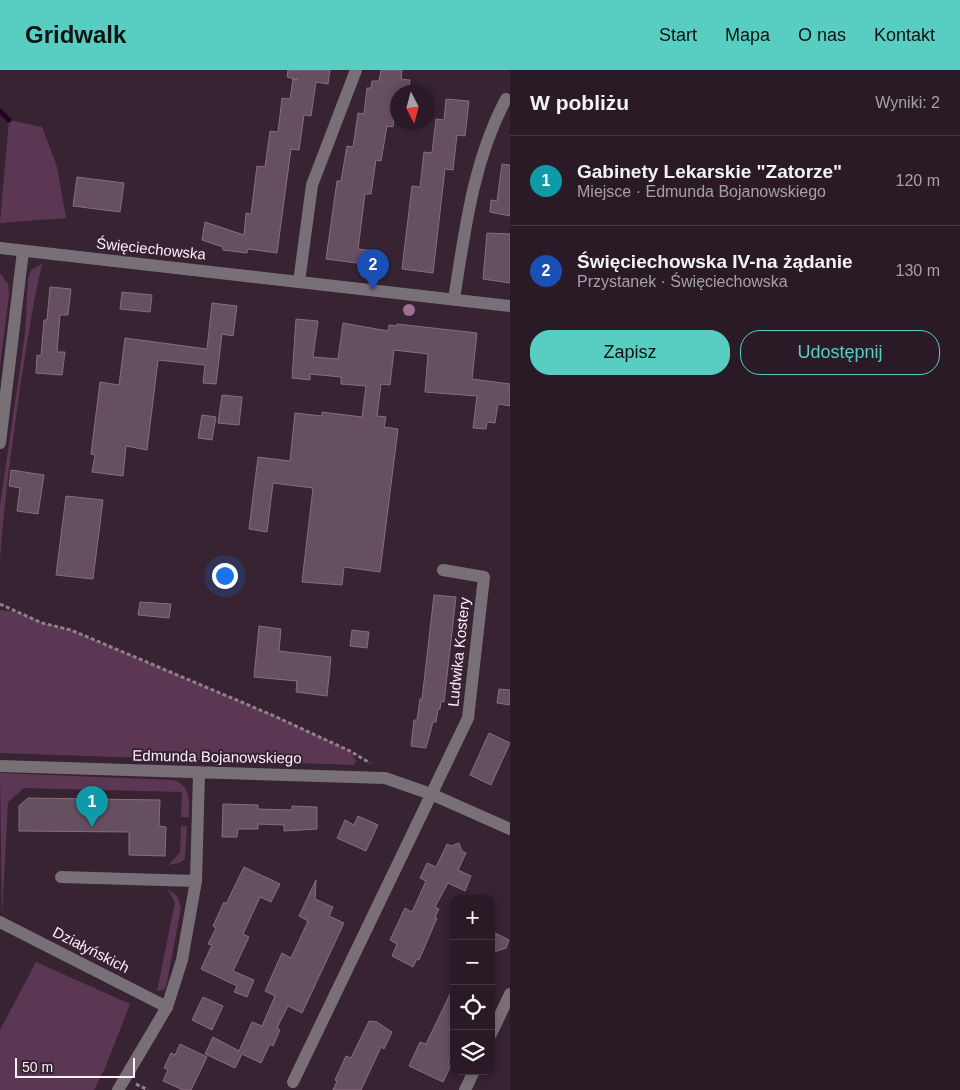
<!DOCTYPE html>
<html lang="pl">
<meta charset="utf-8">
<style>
body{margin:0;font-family:Helvetica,sans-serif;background:#352732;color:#f1f3f6}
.controls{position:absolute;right:15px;bottom:15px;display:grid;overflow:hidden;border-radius:10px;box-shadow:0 2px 8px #0003}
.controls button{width:45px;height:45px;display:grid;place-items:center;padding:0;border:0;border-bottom:1px solid #453843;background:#291a26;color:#f1f3f6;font:25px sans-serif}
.compass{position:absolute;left:390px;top:15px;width:45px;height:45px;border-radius:50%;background:#291a26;box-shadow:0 2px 8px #0003;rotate:174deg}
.scale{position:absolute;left:15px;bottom:12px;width:120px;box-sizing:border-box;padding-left:5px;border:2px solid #fdeff9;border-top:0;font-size:14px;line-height:18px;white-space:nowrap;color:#fdeff9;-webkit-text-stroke:4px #372332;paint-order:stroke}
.you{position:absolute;left:224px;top:505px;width:18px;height:18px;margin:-12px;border:4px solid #fff;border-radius:50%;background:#1a73e8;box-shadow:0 0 0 8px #1a73e833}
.badge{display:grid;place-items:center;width:32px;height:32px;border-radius:50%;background:#57cec1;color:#fff;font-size:16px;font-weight:700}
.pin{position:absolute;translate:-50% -41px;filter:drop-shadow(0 1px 2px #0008)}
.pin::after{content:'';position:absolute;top:26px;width:18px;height:15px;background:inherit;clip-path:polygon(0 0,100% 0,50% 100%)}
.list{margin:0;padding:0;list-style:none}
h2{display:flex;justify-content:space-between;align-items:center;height:65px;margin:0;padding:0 20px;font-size:21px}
h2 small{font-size:16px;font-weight:400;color:#a5a1a7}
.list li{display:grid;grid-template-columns:32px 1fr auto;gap:15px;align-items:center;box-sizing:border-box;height:90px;padding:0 20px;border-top:1px solid #453843}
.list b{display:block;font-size:19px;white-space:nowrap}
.list p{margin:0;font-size:16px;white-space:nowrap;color:#a5a1a7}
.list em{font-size:16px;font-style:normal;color:#a5a1a7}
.actions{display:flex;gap:10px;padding:15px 20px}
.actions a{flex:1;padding:11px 0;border:1px solid #57cec1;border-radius:20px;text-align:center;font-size:18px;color:#57cec1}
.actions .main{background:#57cec1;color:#111}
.icon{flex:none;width:28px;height:28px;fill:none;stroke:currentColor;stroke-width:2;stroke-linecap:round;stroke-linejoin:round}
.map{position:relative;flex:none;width:510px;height:1020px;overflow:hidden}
header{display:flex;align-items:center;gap:30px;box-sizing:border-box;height:70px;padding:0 25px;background:#57cec1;color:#111}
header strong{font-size:24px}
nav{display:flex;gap:28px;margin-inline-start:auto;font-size:18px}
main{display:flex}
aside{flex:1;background:#291a26}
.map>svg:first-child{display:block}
</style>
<header>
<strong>Gridwalk</strong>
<nav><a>Start</a><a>Mapa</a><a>O nas</a><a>Kontakt</a></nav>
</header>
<main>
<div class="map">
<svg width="510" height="1020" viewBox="0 0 510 1020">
<rect width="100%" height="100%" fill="#372332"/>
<g fill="#5c3754">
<polygon points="9,50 42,57 57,97 66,148 0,153"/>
<path d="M 42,194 C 32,235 27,277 20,318 C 12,375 4,432 0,489 L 0,435 L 25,264 L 28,209 L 31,200 Z"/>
<polygon points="0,203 8,214 9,225 0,296"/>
<polygon points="0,540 18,542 42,553 71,560 272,645 350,681 356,691 354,695 0,683"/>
<path d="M 0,703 L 173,710 C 191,715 189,731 189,747 L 181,747 L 182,722 L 24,718 L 8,732 L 2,846 Z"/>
<polygon points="181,756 187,756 185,789 179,793 168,795 180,783"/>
<polygon points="167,819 177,826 181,838 166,917 163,920 157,921 175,832"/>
<polygon points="36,892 130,934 105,998 94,1020 0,1020 0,960"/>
</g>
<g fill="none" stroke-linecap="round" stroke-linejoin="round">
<polyline stroke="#270121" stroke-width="5" points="0,41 9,50"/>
</g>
<g fill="#664f60" stroke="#866e80">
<polygon points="288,0 330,0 328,14 316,12 311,46 304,45 299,80 291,79 277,183 248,179 247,183 223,180 223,177 202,170 205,152 244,165 246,143 251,144 257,96 265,97 270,61 278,62 282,28 290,29 293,9 298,10 287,7"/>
<polygon points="381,0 402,0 401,9 410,10 408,22 397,22 393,57 387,56 381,91 376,90 371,124 365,124 358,179 374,181 372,195 326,189 337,111 341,111 347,76 353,77 358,43 364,44 367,18 371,18 372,11 379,11"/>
<polygon points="446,29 469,31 465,66 457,65 453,100 445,99 433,203 402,199 412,116 420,117 424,82 432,83 436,49 444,50"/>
<polygon points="502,94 510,95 510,146 490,142 491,130 497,131"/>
<polygon points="77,107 124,113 120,142 73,136"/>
<polygon points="487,163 510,164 510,213 483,209"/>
<polygon points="50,217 71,219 68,245 60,245 57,282 65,282 62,305 36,303 37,285 41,286 44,250 47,250"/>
<polygon points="122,222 152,225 150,242 120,239"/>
<polygon points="212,233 237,236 233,266 222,264 216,314 203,313 205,295 158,290 147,380 126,376 123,406 92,402 95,385 91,384 100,312 119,315 125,268 207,279"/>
<polygon points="296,249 318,251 313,287 338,289 343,253 388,261 389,255 397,256 397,254 477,263 472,309 510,314 510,336 498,334 495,353 487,352 486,359 473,358 477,326 425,322 428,284 394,280 390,315 381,314 377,346 386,347 384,357 398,359 380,502 344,497 342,515 302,512 313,418 273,413 267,462 249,459 258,387 290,391 295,343 322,346 322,342 362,347 366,316 341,314 341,307 310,304 310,310 292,308"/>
<polygon points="222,325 242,327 239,355 218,353"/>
<polygon points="202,345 216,347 212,370 198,368"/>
<polygon points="11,400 44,405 38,444 17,441 20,418 9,416"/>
<polygon points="66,426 103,430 93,509 56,505"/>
<polygon points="434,525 456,527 444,632 441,631 440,639 438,639 436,652 433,652 426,678 411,676 414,650 417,650 420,629 422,629"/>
<polygon points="140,532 171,534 169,548 138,545"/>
<polygon points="259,556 281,559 279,581 331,587 327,626 296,622 297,611 254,607"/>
<polygon points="352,560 369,562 367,578 350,576"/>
<polygon points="499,619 510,620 510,635 497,633"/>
<polygon points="489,663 510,673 491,715 470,705"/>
<polygon points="28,728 160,730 159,756 166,757 165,786 129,785 129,762 19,761 19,736"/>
<polygon points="223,734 258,735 258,739 292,740 292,736 317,737 317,759 284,761 284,755 258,754 258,759 238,759 237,767 222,767"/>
<polygon points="358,746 378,755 366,781 337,768 345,750 354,755"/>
<polygon points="459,773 462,781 466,783 458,800 471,806 465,821 448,813 435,837 439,839 435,847 437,848 419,890 417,889 413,897 392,886 397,874 390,870 405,838 412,842 426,811 420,808 427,793 436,797 447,774 451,776"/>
<polygon points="244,797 280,814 271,832 260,827 243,864 249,867 233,901 254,910 247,927 234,922 237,916 201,899 212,875 208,874 216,858 213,856 224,832 226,834"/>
<polygon points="316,810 315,829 333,837 329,846 344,853 302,943 288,936 277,958 280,960 273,976 270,974 261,993 242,984 235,998 205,984 213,967 239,981 252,952 262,956 275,926 265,921 282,883 291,888 308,851 299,846"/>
<polygon points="491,861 509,870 506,878 491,883"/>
<polygon points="454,916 454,981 448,993 451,995 443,1012 409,996 420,972 426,974"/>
<polygon points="203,927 223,936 212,960 192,950"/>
<polygon points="369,951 377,952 392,962 384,979 381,977 361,1020 333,1020 337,1011 335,1010 346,986 351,988"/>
<polygon points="180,974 207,987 191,1020 183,1020 163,1011 168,1000 164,998 171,983 175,985"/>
</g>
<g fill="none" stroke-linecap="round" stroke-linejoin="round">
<g stroke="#91808c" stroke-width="3" stroke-dasharray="4 2.5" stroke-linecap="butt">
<polyline points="0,534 42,553 71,560 272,645 350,681 370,693"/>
<polyline points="136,1014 148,1020"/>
</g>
<g stroke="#796f76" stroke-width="12">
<polyline points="0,178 510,236"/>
<polyline points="299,212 312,115 356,0"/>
<path d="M 454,229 C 465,160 473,91 506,29"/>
<polyline points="0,373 23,181"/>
<polyline points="0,696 385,708 431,724 510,759"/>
<polyline points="61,807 196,811"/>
<polyline points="0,852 167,937"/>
<polyline points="491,964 510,924"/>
<polyline points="293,1012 468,648 484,507 443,500"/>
<polyline points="118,1020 167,937 182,890 196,811 199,704"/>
<polyline points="465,1020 474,1001"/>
</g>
</g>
<circle fill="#9f6e93" cx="409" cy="240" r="6"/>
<g text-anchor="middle" stroke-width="4" stroke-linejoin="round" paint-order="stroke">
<g font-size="15" fill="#fdeff9" stroke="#372332">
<text transform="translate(151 179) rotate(6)" y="5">Święciechowska</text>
<text transform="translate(459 582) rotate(-84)" y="5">Ludwika Kostery</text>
<text transform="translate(217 687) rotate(1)" y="5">Edmunda Bojanowskiego</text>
<text transform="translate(91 880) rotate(27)" y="5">Działyńskich</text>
</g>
</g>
</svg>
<div class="controls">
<button>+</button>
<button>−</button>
<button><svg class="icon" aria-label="locate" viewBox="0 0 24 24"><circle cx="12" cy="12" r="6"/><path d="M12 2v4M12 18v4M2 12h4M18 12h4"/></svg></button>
<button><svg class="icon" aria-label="layers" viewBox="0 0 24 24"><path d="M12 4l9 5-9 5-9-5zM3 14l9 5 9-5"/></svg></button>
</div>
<svg class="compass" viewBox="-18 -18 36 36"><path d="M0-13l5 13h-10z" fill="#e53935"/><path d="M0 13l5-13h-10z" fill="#a5a1a7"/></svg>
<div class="scale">50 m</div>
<div class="you"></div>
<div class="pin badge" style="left:92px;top:757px;background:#0f9aa8">1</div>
<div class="pin badge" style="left:373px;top:220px;background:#1a4fb4">2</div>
</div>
<aside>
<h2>W pobliżu<small>Wyniki: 2</small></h2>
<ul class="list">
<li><span class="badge" style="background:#0f9aa8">1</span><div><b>Gabinety Lekarskie &quot;Zatorze&quot;</b><p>Miejsce · Edmunda Bojanowskiego</p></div><em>120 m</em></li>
<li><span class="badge" style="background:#1a4fb4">2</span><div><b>Święciechowska IV-na żądanie</b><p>Przystanek · Święciechowska</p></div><em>130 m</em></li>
</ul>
<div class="actions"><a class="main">Zapisz</a><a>Udostępnij</a></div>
</aside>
</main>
